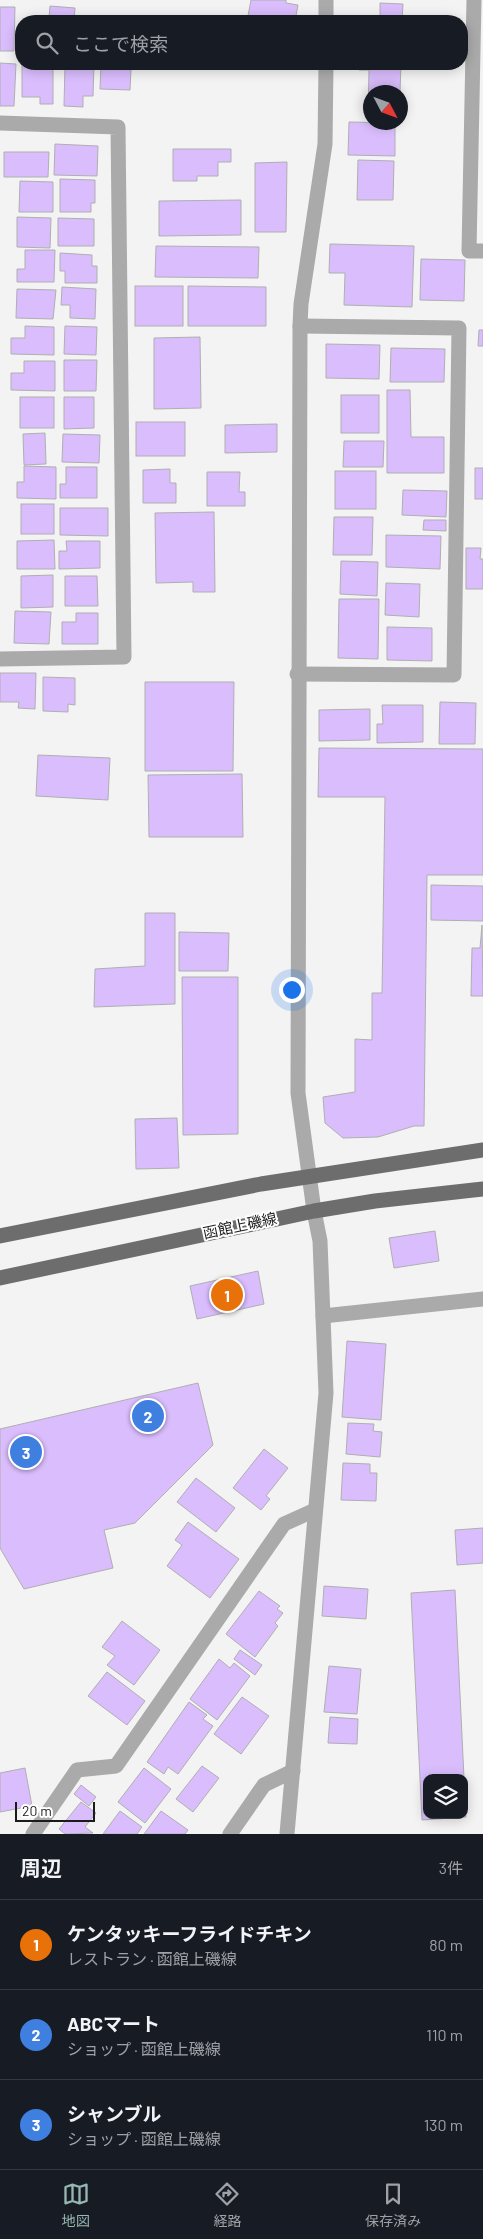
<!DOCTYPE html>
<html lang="ja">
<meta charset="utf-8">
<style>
body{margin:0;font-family:Barlow,"Noto Sans JP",sans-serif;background:#20242c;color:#f1f3f6}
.controls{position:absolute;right:15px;bottom:15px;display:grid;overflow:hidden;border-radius:10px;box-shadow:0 2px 12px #0003}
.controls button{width:45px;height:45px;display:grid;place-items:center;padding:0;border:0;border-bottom:1px solid #363941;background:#171b24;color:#f1f3f6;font:25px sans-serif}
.compass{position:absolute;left:363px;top:85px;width:45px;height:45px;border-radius:50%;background:#171b24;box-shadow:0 2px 12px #0003;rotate:131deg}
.scale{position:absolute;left:15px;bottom:12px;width:80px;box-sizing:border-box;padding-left:5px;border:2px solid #1b1b1b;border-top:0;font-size:14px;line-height:18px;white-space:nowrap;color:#1b1b1b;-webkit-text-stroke:4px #fff;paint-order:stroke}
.you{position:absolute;left:291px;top:989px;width:18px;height:18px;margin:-12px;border:4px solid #fff;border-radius:50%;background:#1a73e8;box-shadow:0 0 0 8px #1a73e833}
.badge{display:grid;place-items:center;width:32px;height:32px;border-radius:50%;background:#97b7b2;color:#fff;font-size:16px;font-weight:700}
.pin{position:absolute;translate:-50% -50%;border:2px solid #fff;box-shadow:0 1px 5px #0006}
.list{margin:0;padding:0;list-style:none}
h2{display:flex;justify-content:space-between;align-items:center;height:65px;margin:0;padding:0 20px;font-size:21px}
h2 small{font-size:16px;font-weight:400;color:#9ea1a6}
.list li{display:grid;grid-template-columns:32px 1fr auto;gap:15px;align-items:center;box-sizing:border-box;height:90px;padding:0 20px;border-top:1px solid #363941}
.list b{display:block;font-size:19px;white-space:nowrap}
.list p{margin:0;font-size:16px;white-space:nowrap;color:#9ea1a6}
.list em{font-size:16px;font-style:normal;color:#9ea1a6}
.icon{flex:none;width:28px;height:28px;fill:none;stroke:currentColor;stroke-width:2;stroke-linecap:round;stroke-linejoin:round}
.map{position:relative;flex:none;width:483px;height:1834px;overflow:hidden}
.search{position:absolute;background:#171b24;box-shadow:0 2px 12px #0003;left:15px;right:15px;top:15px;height:55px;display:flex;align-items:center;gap:12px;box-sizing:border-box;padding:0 18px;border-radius:20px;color:#9ea1a6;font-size:19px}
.sheet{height:335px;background:#171b24}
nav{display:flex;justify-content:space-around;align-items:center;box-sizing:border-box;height:70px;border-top:1px solid #363941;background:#171b24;font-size:14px;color:#9ea1a6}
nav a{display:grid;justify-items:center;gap:2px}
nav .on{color:#97b7b2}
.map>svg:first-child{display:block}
</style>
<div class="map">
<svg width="483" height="1834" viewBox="0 0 483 1834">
<rect width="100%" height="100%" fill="#f3f3f4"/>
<g fill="#dabdfd" stroke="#afafb0">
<polygon points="251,0 286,0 286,3 298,5 295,21 247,21"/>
<polygon points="380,3 403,4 402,21 360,21 380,21"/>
<polygon points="50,6 75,8 74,20 49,18"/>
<polygon points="0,7 15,7 14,51 0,51"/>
<polygon points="0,63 16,64 14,106 0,106"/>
<polygon points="22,64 53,64 53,104 40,104 40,97 22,97"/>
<polygon points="65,64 94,64 93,96 83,96 83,107 64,106"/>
<polygon points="101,64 127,64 126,69 131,70 130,90 100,89"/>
<polygon points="359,64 401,64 400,92 370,92 370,116 368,116 369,70 359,70"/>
<polygon points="349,122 395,123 395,156 348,155"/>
<polygon points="55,144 98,146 97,176 54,175"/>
<polygon points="173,149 231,149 231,162 218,162 218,176 197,176 197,181 173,181"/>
<polygon points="4,152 49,152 48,177 4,177"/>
<polygon points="358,160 394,161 393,200 357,200"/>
<polygon points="287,162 286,232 255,232 255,163"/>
<polygon points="60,179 95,180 95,203 91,203 91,212 60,212"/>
<polygon points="20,181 53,182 53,212 19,212"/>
<polygon points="241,200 241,235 159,236 159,201"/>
<polygon points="17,217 51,218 50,248 17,247"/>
<polygon points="58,218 94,219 94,246 58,246"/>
<polygon points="330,244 414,246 412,307 344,305 345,273 329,273"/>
<polygon points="156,246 259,247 258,278 155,277"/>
<polygon points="25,250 55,250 54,282 17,282 17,269 25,269"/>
<polygon points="60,253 92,255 92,266 97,266 97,283 65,283 65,271 60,271"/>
<polygon points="421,259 465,260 464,301 420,300"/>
<rect x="135" y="286" width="48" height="40"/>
<polygon points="188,286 266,287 266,326 188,326"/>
<polygon points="62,287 96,289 95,319 70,318 70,305 61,305"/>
<polygon points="17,289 56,290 53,319 16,318"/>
<polygon points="25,326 54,327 54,355 11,354 11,338 25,338"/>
<polygon points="65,326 97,327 96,355 64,354"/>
<polygon points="479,330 483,330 483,346 478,346"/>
<polygon points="200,337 201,408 154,409 154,338"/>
<polygon points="326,344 380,345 379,379 326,378"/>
<polygon points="391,348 445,349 444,382 390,382"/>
<polygon points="64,360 97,360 96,391 64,391"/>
<polygon points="24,361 55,361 55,391 11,390 11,373 24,373"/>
<polygon points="387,390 410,390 411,437 444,437 444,473 387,473"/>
<rect x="341" y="395" width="38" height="38"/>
<rect x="20" y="397" width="34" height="31"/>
<polygon points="64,397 94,397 94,428 64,429"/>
<rect x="136" y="422" width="49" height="34"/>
<polygon points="277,424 277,452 225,453 225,425"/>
<polygon points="45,433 46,464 24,465 23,434"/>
<polygon points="63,434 100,435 99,463 62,462"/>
<polygon points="344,441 384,441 383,467 343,467"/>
<polygon points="24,466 56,467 56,499 17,498 17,482 24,482"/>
<polygon points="66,467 97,467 97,498 60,498 60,484 66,484"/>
<rect x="475" y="468" width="8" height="31"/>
<polygon points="170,469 170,483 176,483 176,503 143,503 143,470"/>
<rect x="335" y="471" width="41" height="38"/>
<polygon points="207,472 240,472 239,492 245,492 245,506 207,506"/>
<polygon points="403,490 447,491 446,517 402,515"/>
<rect x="21" y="504" width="33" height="30"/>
<polygon points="60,508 108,508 108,536 60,535"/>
<polygon points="214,512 215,592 193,592 193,582 156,583 155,513"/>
<polygon points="334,517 373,517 372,555 333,555"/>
<polygon points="424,520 446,520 446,531 423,530"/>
<polygon points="386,535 441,536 440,569 386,567"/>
<polygon points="54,540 55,569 17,569 17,541"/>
<polygon points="66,541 100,541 100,568 59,569 59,551 67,551"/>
<polygon points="466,548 481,548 480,559 483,559 483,589 466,589"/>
<polygon points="341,561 378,562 377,596 340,594"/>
<polygon points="53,575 53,607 21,608 21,576"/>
<polygon points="65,576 97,576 98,606 65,606"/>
<polygon points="386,583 420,584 419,617 385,615"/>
<polygon points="339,599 379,599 378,659 338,658"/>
<polygon points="15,611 51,612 49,644 14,643"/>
<polygon points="76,613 98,613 98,644 62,644 62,622 76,622"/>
<polygon points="387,627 432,628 432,661 387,660"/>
<polygon points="0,673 36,673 35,709 18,708 19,702 0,702"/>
<polygon points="43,677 75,678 75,705 68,704 68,712 43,711"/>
<polygon points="145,682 234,682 233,771 145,771"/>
<polygon points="440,702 476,703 475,744 439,744"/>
<polygon points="382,705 423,705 423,742 377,743 377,724 383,724"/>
<polygon points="370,709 370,740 319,741 319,710"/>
<polygon points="319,748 483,749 483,875 427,875 424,1126 414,1126 378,1137 343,1138 325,1123 323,1097 355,1092 355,1039 372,1040 372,993 382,993 385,797 318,797"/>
<polygon points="38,755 110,758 108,800 36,796"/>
<polygon points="242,774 243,837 149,837 148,775"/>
<polygon points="431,885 483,886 483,921 431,920"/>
<polygon points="145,913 175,913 175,1004 94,1007 95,969 145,966"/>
<polygon points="482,925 483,996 471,996 472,948 480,948"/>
<polygon points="179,932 229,933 228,971 179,971"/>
<polygon points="182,977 238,977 238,1134 183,1135"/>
<polygon points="177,1118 179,1168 136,1169 135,1119"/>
<polygon points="435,1231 439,1261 394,1268 389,1238"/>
<polygon points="258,1271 264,1304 197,1319 190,1286"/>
<polygon points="347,1341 386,1344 381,1420 342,1417"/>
<polygon points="198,1383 213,1445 135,1523 104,1530 113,1568 24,1589 0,1548 0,1429"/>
<polygon points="348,1423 374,1424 373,1431 382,1432 380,1457 346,1454"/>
<polygon points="264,1449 288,1468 266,1496 270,1499 261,1510 233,1488"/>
<polygon points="343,1463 370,1464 370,1473 377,1473 376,1501 341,1500"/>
<polygon points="196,1478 235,1508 216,1532 177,1502"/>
<polygon points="188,1522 239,1559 210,1598 167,1566 182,1545 175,1540"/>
<polygon points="483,1528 483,1563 457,1565 455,1530"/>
<polygon points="324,1586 368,1589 366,1619 322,1616"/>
<polygon points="455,1590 464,1778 427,1778 427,1815 464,1815 464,1785 466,1817 422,1820 411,1593"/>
<polygon points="259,1591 280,1606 277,1609 283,1613 275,1623 278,1626 255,1657 226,1634"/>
<polygon points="122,1621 160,1650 134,1685 107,1665 115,1656 102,1647"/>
<polygon points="240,1650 262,1665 255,1675 234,1659"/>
<polygon points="219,1659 230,1668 234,1663 250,1676 217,1720 190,1699"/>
<polygon points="329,1666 361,1669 357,1714 324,1712"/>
<polygon points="107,1672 145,1701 127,1725 88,1696"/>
<polygon points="242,1697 269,1716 241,1754 214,1734"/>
<polygon points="189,1702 207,1715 203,1719 213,1726 178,1774 168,1767 164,1774 147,1762"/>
<polygon points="330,1717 358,1719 357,1744 328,1743"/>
<polygon points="202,1766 219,1778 193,1812 176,1799"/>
<polygon points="25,1768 32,1806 0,1812 0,1773"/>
<polygon points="144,1768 171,1789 145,1823 118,1802"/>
<polygon points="81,1785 96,1797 89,1806 74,1794"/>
<polygon points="81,1802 96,1813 85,1827 93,1833 65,1834 59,1829"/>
<polygon points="120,1811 142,1827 137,1834 103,1834"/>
<polygon points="161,1811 188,1830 185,1834 144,1834"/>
</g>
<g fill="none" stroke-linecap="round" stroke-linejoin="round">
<g stroke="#aaa" stroke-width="15">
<polyline points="474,0 469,251 483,251"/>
<polyline points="326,21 326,0"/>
<polyline points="0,123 118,127 124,657 0,659"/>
<polyline points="297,674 454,675 459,328 300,326"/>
<polyline points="323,1316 483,1299"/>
<polyline points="33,1834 77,1770 116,1766 284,1524 315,1510"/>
<polyline points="230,1834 264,1785 293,1771"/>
<polyline points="287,1834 326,1393 320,1241 314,1211 298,1093 300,326 301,304 325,144 326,64"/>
</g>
<g stroke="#6e6d6d" stroke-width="15">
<polyline points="0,1236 261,1184 483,1150"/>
<polyline points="0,1278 314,1211 375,1201 483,1189"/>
</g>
</g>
<g text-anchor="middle" stroke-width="4" stroke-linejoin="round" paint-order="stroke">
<g font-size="15" fill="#1b1b1b" stroke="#fff">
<text transform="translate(240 1226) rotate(-12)" y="5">函館上磯線</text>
</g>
</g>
</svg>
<div class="controls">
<button><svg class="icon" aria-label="layers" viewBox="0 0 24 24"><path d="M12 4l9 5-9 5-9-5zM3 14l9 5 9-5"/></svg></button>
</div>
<svg class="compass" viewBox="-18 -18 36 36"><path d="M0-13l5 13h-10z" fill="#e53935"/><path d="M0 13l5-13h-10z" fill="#9ea1a6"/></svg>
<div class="scale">20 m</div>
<div class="you"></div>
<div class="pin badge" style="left:227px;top:1295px;background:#e8710a">1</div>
<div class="pin badge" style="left:148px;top:1416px;background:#3f7fe0">2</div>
<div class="pin badge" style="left:26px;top:1452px;background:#3f7fe0">3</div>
<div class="search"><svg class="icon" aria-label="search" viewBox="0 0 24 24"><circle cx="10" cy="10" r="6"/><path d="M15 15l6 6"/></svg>ここで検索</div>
</div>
<section class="sheet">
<h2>周辺<small>3件</small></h2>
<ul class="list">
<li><span class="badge" style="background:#e8710a">1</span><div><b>ケンタッキーフライドチキン</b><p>レストラン · 函館上磯線</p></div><em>80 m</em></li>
<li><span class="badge" style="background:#3f7fe0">2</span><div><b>ABCマート</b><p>ショップ · 函館上磯線</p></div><em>110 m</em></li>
<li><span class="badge" style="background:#3f7fe0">3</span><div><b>シャンブル</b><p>ショップ · 函館上磯線</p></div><em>130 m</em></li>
</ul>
</section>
<nav>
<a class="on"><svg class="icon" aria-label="map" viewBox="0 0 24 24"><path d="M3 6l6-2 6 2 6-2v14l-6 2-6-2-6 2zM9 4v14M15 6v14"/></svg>地図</a>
<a><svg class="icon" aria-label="directions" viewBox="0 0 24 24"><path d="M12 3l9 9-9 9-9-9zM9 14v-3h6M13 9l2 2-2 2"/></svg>経路</a>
<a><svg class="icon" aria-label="saved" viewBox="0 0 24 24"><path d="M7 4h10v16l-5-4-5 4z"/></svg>保存済み</a>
</nav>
